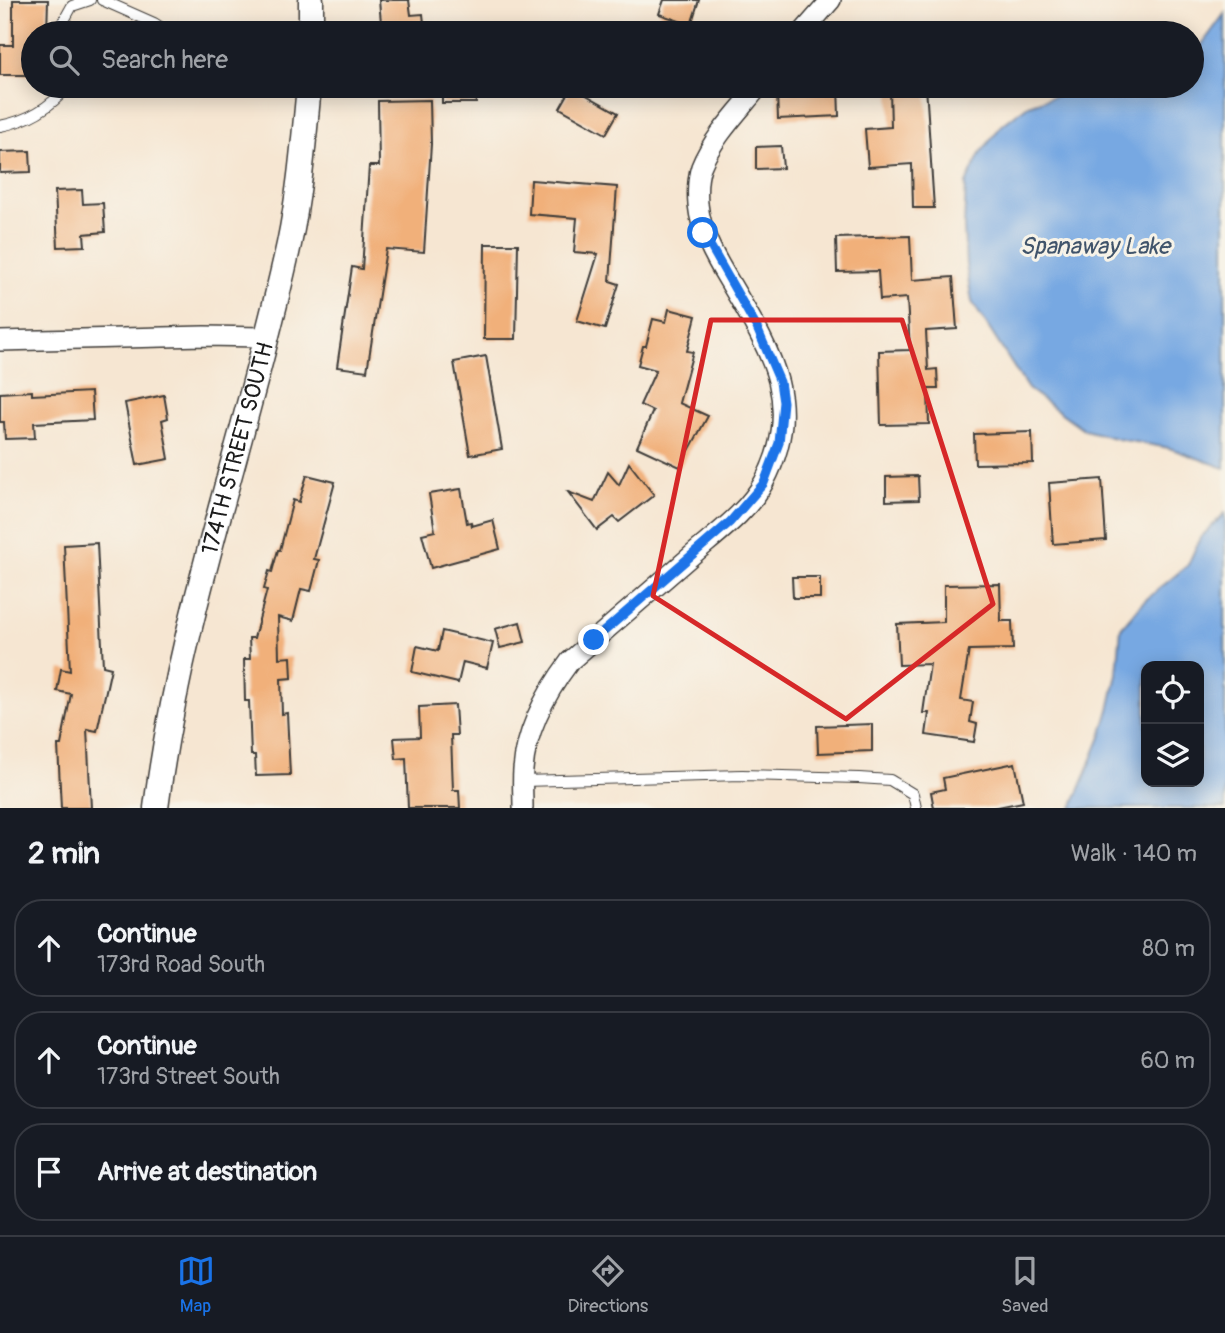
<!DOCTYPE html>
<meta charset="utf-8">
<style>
body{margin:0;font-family:Pangolin,sans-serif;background:#242831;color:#f1f3f6}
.controls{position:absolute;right:21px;bottom:21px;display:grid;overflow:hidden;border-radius:14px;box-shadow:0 4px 18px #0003}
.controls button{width:63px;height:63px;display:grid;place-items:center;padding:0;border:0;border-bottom:2px solid #363941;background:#171b24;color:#f1f3f6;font:35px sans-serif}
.stop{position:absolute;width:21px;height:21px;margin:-16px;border:5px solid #1a73e8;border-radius:50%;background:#fff}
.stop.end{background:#1a73e8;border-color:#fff;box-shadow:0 2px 7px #0008}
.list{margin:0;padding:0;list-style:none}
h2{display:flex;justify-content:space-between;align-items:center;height:91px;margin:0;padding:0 28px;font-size:30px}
h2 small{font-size:23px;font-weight:400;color:#9ea1a6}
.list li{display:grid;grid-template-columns:46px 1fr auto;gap:21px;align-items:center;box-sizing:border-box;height:98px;margin:0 14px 14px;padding:0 14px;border:2px solid #363941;border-radius:28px}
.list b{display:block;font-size:26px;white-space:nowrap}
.list p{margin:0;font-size:23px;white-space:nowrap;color:#9ea1a6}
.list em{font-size:23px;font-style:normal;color:#9ea1a6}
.icon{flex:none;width:38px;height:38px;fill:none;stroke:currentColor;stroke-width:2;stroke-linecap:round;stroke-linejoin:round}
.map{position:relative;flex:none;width:1225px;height:808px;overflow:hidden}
.search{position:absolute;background:#171b24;box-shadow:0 4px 18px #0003;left:21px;right:21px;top:21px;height:77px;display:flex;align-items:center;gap:18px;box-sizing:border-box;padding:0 24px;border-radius:38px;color:#9ea1a6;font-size:26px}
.sheet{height:427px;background:#171b24}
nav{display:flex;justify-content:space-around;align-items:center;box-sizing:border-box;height:98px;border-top:2px solid #363941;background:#171b24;font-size:19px;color:#9ea1a6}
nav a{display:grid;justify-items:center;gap:4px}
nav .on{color:#1a73e8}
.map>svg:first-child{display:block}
</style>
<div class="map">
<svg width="1225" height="808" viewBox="0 0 1225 808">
<rect width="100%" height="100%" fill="#f7f3e8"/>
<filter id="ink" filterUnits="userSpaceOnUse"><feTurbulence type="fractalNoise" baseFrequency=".0143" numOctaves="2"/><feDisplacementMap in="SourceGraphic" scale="14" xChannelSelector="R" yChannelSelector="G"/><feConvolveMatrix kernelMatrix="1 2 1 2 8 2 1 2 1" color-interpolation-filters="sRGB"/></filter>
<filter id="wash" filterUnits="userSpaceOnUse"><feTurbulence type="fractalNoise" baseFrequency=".00686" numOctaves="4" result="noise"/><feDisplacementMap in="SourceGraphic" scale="28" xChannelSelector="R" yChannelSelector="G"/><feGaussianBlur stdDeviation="1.57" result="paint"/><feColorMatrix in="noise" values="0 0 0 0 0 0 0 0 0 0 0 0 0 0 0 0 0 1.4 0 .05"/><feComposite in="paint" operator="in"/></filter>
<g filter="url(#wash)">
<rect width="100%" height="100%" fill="#f6e6d2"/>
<g fill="#77a8e2" stroke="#4a627f" stroke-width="2" fill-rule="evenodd">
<polygon points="1225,13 1225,468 1169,448 1118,439 1085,430 1028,389 972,302 966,265 964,227 966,183 980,154 1001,126 1028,105 1067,92 1146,86 1192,86 1192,58"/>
<path d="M 1225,513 L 1225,808 L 1072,808 L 1101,737 L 1110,706 L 1117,674 L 1121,628 L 1142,603 L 1188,565 L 1200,538 ZM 1146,666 L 1199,666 L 1199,782 L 1146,782 Z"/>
</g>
<g id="blocks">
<g fill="#f1b07a">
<polygon points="13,0 48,0 47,33 33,33 33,75 0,75 0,45 13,45"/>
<polygon points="379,0 409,0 411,15 423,14 425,33 382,33"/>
<polygon points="664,0 699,0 691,25 659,14"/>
<polygon points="442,86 475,86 476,103 442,103"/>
<polygon points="795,86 838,86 839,116 778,119 777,92 795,92"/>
<polygon points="897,86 926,86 934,208 913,208 912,164 868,167 865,129 891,127 890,89 897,89"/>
<polygon points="572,87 618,113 606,134 560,108"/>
<polygon points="430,100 431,144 424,252 386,249 367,371 337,367 352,267 362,269 369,166 379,166 378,101"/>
<polygon points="781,146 783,168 756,169 756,147"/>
<polygon points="30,151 31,172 0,173 0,152"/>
<polygon points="531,180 617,187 610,281 619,284 605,329 577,321 598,254 574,252 577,218 529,214"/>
<polygon points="82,190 83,204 103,203 105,232 84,234 85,246 58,247 55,191"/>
<polygon points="910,236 912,280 953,277 957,329 926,331 928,370 937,369 938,389 928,389 929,424 881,425 879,351 910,350 907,298 880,300 878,271 837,272 836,238"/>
<polygon points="485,244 518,244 516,339 484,339"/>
<polygon points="669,309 696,316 687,351 693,352 679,403 708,416 680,467 637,447 653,411 640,405 656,370 638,365 643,346 646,346 653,319 666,322"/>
<polygon points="486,356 502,449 470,455 454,362"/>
<polygon points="32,391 32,395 91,392 93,420 34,423 35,438 5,439 4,422 0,422 0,393"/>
<polygon points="164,395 168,418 162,420 169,459 137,465 125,403"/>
<polygon points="1032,432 1033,463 975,464 974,434"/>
<polygon points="629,463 654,495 619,522 614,517 597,530 568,492 594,502 608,472 619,485"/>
<polygon points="307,475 335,482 314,559 319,560 311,591 301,589 293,621 278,617 279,658 291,657 292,678 281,679 282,714 287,713 290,775 256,776 255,755 251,755 249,701 245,701 244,659 250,659 249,638 254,638 267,590 264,589 269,571 272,572 278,550 280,550 293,500 299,502"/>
<polygon points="918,476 919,500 886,501 886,477"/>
<polygon points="1102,479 1106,540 1053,544 1049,483"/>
<polygon points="461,489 467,523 471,522 472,526 493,520 500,549 431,568 422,534 435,531 429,494"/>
<polygon points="97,543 103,666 111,668 97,731 87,729 91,808 61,808 58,745 61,745 71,694 57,691 61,669 70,671 64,545"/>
<polygon points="792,577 820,577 820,598 793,598"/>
<polygon points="1000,584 1001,621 1012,621 1013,649 969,650 961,700 973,702 970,722 977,724 974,742 926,735 929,713 923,713 930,664 899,665 897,624 944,622 944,585"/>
<polygon points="520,622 525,642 500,648 495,629"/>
<polygon points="442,631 493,643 487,668 463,662 458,683 412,672 417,646 438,651"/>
<polygon points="455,705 457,735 451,735 453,790 459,790 460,808 408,808 406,758 396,759 394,738 420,737 419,707"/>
<polygon points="872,724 872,751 818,753 817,726"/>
<polygon points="1015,763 1023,802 993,808 934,808 931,792 945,789 943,778"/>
</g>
</g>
</g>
<g filter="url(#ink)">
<use href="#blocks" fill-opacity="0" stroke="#3d3a37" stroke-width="2"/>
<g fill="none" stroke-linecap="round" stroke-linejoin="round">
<defs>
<g id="service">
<polyline points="102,0 154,23 169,33"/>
<polyline points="65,33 62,24 72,6 90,0"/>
<path d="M 0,126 C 27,121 51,107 68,86"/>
<polyline points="523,781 742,775 859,778 890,780 913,794 916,808"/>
</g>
<g id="minor">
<polyline points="802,33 831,0"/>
<polyline points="0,341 204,336 266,337"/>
<path d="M 523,808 C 523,795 522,782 523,770 C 526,729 546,693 570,661 C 610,626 650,592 690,557 C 715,535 748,512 764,482 C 806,404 769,349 729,281 C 714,256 701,233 698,204 C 697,191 697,179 701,167 C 713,137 739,111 759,86"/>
</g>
<g id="tertiary">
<polyline points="311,0 311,33"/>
<path id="s1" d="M 156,808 C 180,616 248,433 289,244 C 300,192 304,138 309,86"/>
</g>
</defs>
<use href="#service" stroke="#3d3a37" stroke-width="12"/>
<use href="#minor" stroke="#3d3a37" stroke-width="22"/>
<use href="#tertiary" stroke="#3d3a37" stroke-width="27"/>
<use href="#service" stroke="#fff" stroke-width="10"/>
<use href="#minor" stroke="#fff" stroke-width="19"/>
<use href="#tertiary" stroke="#fff" stroke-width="24"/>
</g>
</g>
<g fill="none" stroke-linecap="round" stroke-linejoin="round" filter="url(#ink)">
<polyline stroke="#1a73e8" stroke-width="9" points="594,640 730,522 764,483 779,443 783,402 780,382 757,328 703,233"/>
</g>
<path fill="none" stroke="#d62828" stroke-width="5" stroke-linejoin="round" d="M 711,320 L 902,320 L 993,604 L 846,719 L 653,596 Z"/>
<g text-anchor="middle" stroke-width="6" stroke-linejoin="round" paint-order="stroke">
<g font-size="23" fill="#1c1c1c" stroke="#f7f3e8">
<text dy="8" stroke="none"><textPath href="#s1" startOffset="369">174TH STREET SOUTH</textPath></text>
</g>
<g font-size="24" font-style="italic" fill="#40546b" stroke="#f7f3e8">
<text x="1095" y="254">Spanaway Lake</text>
</g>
</g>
</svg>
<div class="controls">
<button><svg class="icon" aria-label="locate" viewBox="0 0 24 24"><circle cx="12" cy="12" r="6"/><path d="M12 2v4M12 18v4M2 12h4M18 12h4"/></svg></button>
<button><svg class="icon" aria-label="layers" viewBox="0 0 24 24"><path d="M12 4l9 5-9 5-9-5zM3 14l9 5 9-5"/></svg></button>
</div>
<div class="stop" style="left:703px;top:233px"></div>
<div class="stop end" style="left:594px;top:640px"></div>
<div class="search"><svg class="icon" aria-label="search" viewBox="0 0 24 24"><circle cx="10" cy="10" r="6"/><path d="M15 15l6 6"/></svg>Search here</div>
</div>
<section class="sheet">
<h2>2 min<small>Walk · 140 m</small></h2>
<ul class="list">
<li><svg class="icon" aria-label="ahead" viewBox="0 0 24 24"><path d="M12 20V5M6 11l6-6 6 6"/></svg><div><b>Continue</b><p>173rd Road South</p></div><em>80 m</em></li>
<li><svg class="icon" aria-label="ahead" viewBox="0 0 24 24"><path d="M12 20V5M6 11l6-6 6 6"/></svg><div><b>Continue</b><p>173rd Street South</p></div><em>60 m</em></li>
<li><svg class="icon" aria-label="arrive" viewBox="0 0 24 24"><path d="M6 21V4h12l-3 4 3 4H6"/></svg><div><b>Arrive at destination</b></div></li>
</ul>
</section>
<nav>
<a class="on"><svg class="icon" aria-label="map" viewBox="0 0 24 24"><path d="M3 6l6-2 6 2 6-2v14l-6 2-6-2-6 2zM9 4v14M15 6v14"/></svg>Map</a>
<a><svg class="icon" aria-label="directions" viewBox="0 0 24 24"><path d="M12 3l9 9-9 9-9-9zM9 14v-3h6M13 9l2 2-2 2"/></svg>Directions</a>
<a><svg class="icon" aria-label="saved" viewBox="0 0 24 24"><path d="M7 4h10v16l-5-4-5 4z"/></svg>Saved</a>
</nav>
